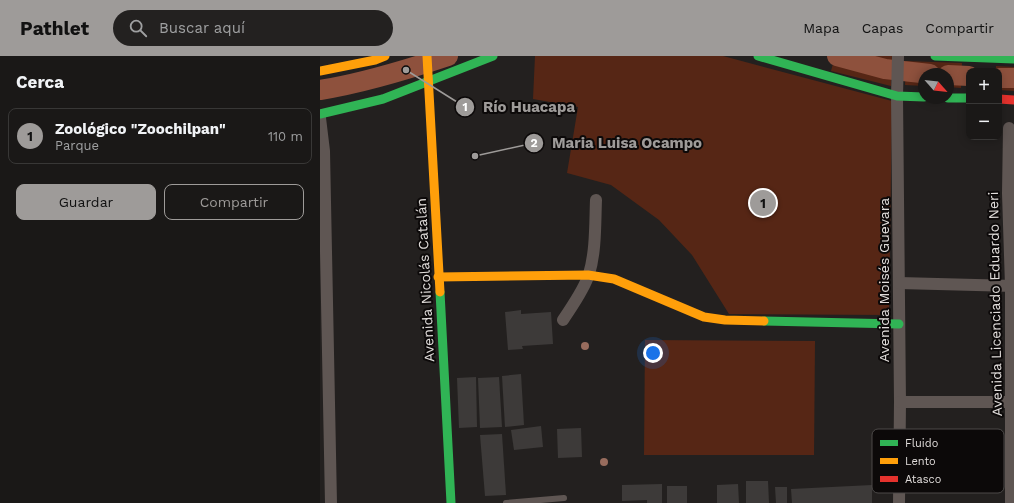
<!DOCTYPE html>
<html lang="es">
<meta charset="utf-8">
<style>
body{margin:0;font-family:"Work Sans",sans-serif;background:#232120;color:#f1f3f6}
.controls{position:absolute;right:12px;top:12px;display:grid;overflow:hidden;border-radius:8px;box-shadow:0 2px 10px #0003}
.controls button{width:36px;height:36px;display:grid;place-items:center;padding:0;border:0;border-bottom:1px solid #383736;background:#1a1817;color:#f1f3f6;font:20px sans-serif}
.compass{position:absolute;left:598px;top:12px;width:36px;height:36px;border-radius:50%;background:#1a1817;box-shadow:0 2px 10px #0003;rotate:117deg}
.you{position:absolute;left:333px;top:297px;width:14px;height:14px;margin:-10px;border:3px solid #fff;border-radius:50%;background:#1a73e8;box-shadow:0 0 0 6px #1a73e833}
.badge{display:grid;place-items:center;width:26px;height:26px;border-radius:50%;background:#9e9b99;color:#111;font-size:13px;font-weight:700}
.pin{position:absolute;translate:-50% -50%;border:2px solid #fff;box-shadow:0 1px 4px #0006}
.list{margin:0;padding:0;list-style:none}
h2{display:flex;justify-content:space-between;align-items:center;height:52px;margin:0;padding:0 16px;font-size:17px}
h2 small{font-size:13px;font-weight:400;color:#9fa0a1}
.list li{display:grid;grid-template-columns:26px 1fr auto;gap:12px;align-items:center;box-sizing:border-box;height:56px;margin:0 8px 8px;padding:0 8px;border:1px solid #383736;border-radius:8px}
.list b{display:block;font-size:15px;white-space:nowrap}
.list p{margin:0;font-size:13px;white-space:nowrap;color:#9fa0a1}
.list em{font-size:13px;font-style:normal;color:#9fa0a1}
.actions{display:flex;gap:8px;padding:12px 16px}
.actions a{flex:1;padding:9px 0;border:1px solid #9e9b99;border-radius:8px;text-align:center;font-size:14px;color:#9e9b99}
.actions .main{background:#9e9b99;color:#111}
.icon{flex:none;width:22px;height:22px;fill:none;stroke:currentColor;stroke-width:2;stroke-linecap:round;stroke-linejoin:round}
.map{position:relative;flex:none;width:694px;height:447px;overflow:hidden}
header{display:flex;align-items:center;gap:24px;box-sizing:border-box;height:56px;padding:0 20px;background:#9e9b99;color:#111}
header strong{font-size:19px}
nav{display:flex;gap:22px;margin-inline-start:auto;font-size:14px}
.search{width:280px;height:36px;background:#232120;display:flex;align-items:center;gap:10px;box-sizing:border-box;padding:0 14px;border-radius:22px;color:#9fa0a1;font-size:15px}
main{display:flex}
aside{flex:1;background:#1a1817}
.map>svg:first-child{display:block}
</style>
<header>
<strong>Pathlet</strong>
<div class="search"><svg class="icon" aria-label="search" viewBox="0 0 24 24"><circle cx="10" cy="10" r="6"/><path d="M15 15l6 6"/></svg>Buscar aquí</div>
<nav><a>Mapa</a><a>Capas</a><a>Compartir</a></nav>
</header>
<main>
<aside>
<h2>Cerca<small></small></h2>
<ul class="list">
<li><span class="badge">1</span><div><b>Zoológico &quot;Zoochilpan&quot;</b><p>Parque</p></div><em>110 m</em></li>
</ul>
<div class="actions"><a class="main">Guardar</a><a>Compartir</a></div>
</aside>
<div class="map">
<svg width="694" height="447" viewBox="0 0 694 447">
<rect width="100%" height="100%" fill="#23201f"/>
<g fill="#562615">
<polygon points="215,0 403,0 572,45 569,259 409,258 372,199 339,164 291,129 247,117 258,51 213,43"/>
<polygon points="515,0 572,0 571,30 511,15"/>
<polygon points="586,5 642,7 641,32 628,31 628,18 604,18 604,30 585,29"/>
<polygon points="676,10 694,11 694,35 679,34 679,15 676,15"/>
<polygon points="325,284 495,285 494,399 324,399"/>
</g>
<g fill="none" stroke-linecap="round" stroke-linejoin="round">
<g stroke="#8e513d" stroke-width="20">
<polyline points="517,0 565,13 610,18"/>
<polyline points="628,19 649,20"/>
<polyline points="679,22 694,22"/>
<path d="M 0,34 C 44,27 86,14 128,0"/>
</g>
</g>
<g fill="#3d3a39">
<polygon points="201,254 201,258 231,256 233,288 202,290 203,293 188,294 185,256"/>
<polygon points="201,318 204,369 185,371 182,320"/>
<polygon points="156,321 157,371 139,372 137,322"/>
<polygon points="179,321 182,371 160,372 158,322"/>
<polygon points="221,370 223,391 194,394 191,374"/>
<polygon points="261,372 262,401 238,402 237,373"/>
<polygon points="182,378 186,439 165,440 160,379"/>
<polygon points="426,425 448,425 449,447 426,447"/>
<polygon points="342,428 342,447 327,447 327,444 302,445 302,429"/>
<polygon points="418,428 419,447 397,447 397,429"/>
<polygon points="552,429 552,447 472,447 471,433"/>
<rect x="347" y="430" width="20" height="17"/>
<polygon points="455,431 467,431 467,447 456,447"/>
</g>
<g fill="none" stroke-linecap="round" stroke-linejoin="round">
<polyline stroke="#5f5653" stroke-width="6" points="186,447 244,442"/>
<g stroke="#5f5653" stroke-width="12">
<polyline points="578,0 577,40 580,346 579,447"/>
<polyline points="0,62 4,95 11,447"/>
<polyline points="689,72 688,137 691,230 691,447"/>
<polyline points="579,227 694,230"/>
<path d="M 243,264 C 252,250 264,234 269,218 C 276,195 275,168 276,144"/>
<polyline points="580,346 692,346"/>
</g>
<g stroke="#30b455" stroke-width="9">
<polyline points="438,0 577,40 604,41"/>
<polyline points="615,0 694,3"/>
<polyline points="628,42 649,42"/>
<polyline points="0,58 63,43 173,0"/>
<polyline points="120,236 131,447"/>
<polyline points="444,265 579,268"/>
</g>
<g stroke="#ff9f0a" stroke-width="9">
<polyline points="107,0 120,236"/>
<polyline points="0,15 55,4 65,0"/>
<polyline points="118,221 268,219 294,223 384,261 405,264 444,265"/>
</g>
<polyline stroke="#e5322d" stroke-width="9" points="679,43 694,44"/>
</g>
<g fill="#986c5d">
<circle cx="265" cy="290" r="4"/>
<circle cx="284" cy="406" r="4"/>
</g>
<g text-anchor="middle" stroke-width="4" stroke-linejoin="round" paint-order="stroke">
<g font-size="14" fill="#e1dddb" stroke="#0c0909">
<text transform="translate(105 224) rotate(-93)" y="5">Avenida Nicolás Catalán</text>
<text transform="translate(564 224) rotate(-90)" y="5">Avenida Moisés Guevara</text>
<text transform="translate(675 248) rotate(-91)" y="5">Avenida Licenciado Eduardo Neri</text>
</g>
</g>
<rect x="552" y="373" width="132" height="64" rx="6" fill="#0c0909" stroke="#4c4948" stroke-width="1"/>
<rect x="560" y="384" width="18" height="6" fill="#30b455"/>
<rect x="560" y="402" width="18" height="6" fill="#ff9f0a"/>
<rect x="560" y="420" width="18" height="6" fill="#e5322d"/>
<g font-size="11" fill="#e1dddb">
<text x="585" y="391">Fluido</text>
<text x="585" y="409">Lento</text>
<text x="585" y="427">Atasco</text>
</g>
<path fill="none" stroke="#9e9b99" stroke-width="1.5" d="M86 14L145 51M155 100L214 87"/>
<g fill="#9e9b99" stroke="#0c0909" stroke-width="1.5">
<circle cx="86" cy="14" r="4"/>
<circle cx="155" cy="100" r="4"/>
<circle cx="145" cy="51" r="10"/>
<circle cx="214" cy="87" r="10"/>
</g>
<g font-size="12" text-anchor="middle" font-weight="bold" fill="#fff">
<text x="145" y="55">1</text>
<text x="214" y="91">2</text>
</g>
<g font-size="15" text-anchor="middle" font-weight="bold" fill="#9e9b99" stroke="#0c0909" stroke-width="4" stroke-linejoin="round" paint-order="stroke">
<text x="209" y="56">Río Huacapa</text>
<text x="307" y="92">Maria Luisa Ocampo</text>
</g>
</svg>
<div class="controls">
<button>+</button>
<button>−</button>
</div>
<svg class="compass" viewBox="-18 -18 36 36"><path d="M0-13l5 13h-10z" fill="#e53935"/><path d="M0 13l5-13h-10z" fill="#9fa0a1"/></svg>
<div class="you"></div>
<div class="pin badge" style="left:443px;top:147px">1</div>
</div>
</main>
